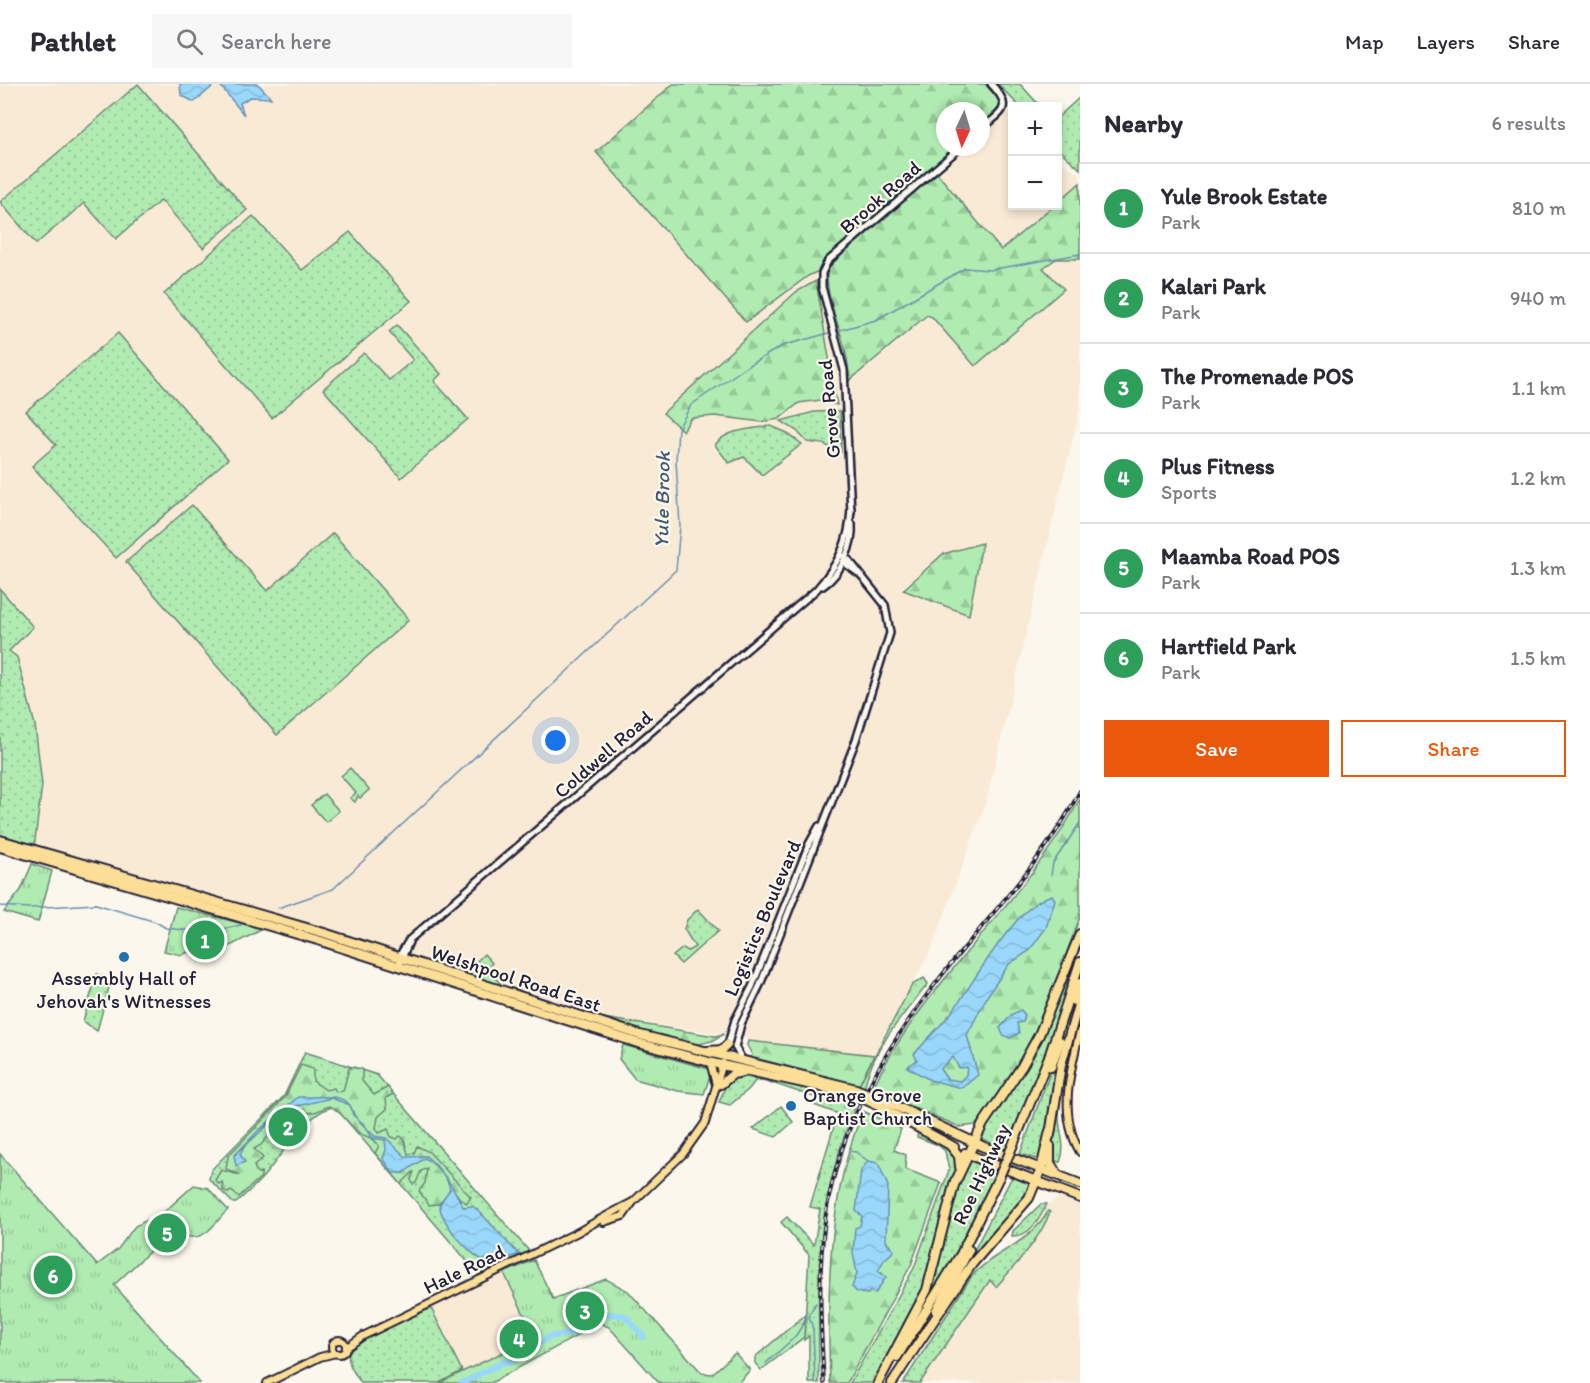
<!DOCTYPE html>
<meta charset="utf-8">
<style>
body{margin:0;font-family:Itim,sans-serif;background:#f7f7f7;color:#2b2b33}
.controls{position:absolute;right:18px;top:18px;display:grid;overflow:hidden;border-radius:0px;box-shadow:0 3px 9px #0003}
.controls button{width:54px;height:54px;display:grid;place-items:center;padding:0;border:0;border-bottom:2px solid #e1e1e2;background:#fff;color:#2b2b33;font:30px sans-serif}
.compass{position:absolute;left:936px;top:18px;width:54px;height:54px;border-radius:50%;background:#fff;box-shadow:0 3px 9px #0003;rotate:184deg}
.you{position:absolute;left:556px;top:657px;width:21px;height:21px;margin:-15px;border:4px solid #fff;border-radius:50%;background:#1a73e8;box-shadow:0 0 0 9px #1a73e833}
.badge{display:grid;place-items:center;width:39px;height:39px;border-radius:50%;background:#ea580c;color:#fff;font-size:20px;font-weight:700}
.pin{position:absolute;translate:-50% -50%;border:3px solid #fff;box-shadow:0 2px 6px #0006}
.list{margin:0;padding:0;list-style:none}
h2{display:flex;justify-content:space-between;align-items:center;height:78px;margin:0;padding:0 24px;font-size:26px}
h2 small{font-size:20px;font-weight:400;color:#7c7c81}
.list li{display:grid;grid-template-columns:39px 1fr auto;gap:18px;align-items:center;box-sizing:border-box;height:90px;padding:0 24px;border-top:2px solid #e1e1e2}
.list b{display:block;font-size:22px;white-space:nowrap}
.list p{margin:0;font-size:20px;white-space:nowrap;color:#7c7c81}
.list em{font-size:20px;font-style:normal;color:#7c7c81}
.actions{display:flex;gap:12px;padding:18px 24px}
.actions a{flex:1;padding:14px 0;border:2px solid #ea580c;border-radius:0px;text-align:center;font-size:21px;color:#ea580c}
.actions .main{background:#ea580c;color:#fff}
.icon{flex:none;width:33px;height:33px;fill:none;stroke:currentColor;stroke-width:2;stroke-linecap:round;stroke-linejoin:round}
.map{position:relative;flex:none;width:1080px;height:1299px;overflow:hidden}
header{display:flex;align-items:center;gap:36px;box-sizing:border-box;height:84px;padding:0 30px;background:#fff;border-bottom:2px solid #e1e1e2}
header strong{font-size:28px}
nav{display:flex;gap:33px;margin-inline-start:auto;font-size:21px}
.search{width:420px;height:54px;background:#f7f7f7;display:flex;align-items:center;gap:15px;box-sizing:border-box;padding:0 21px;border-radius:0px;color:#7c7c81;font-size:22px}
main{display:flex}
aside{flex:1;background:#fff}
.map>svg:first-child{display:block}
</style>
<header>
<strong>Pathlet</strong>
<div class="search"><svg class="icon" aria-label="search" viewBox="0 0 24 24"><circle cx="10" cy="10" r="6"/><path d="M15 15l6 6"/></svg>Search here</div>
<nav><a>Map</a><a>Layers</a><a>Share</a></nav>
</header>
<main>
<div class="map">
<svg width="1080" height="1299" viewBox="0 0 1080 1299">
<defs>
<pattern id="grass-dots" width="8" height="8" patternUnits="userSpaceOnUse" patternTransform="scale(1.5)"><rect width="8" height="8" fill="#b0ecb1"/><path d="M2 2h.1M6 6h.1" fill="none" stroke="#97ca99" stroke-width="1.8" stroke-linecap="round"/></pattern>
<pattern id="forest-firs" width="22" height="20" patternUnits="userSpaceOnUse" patternTransform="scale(1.5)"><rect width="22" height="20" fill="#b0ecb1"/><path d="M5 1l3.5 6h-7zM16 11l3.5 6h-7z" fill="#97ca99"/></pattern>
<pattern id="park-tufts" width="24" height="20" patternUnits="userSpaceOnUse" patternTransform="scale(1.5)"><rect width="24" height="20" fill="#b0ecb1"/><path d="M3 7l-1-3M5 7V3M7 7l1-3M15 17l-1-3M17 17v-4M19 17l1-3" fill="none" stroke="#97ca99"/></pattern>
<pattern id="water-waves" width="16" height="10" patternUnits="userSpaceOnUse" patternTransform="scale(1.5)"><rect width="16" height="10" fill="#99d8fb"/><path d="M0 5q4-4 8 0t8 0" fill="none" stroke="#84b9d8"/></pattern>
</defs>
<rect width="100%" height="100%" fill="#fbf7ec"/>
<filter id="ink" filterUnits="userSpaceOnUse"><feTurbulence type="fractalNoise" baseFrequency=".0167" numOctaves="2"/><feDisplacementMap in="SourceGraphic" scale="12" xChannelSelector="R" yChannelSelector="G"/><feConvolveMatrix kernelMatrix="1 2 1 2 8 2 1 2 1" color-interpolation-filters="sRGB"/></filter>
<g filter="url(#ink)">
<g fill="#f9ead6" fill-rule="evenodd">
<path d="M 0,0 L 985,0 L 1012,31 L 1012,122 L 1058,122 L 1058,76 L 1080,90 L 1080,324 L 986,718 L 932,864 L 874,971 L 748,957 L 743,953 L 585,931 L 0,754 ZM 945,27 L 981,27 L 981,63 L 945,63 Z"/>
<polygon points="1059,1113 1080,1120 1080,1299 916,1299 1037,1129"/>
<polygon points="504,1189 535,1253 462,1287 431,1224"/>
</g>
<g fill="url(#grass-dots)" stroke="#698776" stroke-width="1.5">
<polygon points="138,0 247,126 203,164 161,116 116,155 84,119 36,160 0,118"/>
<polygon points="998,0 1020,0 1040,22 1019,22"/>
<polygon points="1080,13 1080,85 1058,65 1058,33"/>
<polygon points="253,132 302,186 350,148 411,217 272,334 164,210"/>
<polygon points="397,241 441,290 434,297 468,335 401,394 323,305 364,269 389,296 413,276 389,248"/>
<polygon points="118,249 228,375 116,474 32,382 56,361 26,327"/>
<polygon points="840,327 841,368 823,360 807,358 797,347 781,337 814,328"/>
<path d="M 771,342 L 785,348 L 802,360 L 762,391 L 744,373 L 729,379 L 715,361 C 726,345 752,345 771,342 Z"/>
<polygon points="192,421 267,507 333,449 409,536 277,651 126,478"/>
<polygon points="0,505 33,543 9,567 17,573 35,641 42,701 34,764 0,754"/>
<polygon points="698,825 718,847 681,880 673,872 683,864 688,867 695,863 684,845 687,836"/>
<polygon points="1080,853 1080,862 1056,940 1008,1067 979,1053 1026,979"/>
<polygon points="484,870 492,879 487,884 501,900 499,902 464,890"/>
<polygon points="97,890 111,896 97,947 83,937"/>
<path d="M 924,894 L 928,900 C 903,930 872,966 864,1005 L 858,1003 L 912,901 Z"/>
<polygon points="1078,913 1053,998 1042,1077 1020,1070"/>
<path d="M 1077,932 C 1071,965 1060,998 1059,1033 C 1059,1049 1067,1062 1060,1078 L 1052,1076 C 1054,1026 1065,980 1077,932 Z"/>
<path d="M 305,968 L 377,991 L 529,1167 L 479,1191 L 335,1023 C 311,1023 278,1076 263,1093 C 255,1102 245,1111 236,1119 L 233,1119 L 209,1095 L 211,1086 L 284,1012 Z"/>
<path d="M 737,992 L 814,1003 L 858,1016 C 815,1117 818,1192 819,1299 L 809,1299 L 809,1252 L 804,1256 L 809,1171 L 781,1138 L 787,1133 L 814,1161 L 820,1125 L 810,1123 L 835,1038 L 842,1041 L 844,1032 L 814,1021 L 817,1014 L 763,996 L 755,997 L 749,1005 L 730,1021 L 719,1018 L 727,999 Z"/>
<polygon points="781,1022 793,1038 776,1053 753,1045"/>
<polygon points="918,1048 950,1061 960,1075 927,1206 878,1299 850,1299 914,1184 949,1086 945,1067 938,1061 917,1053"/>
<polygon points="968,1076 997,1088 993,1100 953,1178 914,1243 938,1182 955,1106"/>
<polygon points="1012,1093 1032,1101 1017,1124 955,1203"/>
<path d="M 1041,1120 L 1047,1120 C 1040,1134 1030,1153 1012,1152 L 1013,1147 Z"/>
<path d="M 1048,1127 L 1050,1128 C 1039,1157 1016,1180 996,1203 L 990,1196 L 920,1299 L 903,1299 L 971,1193 C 993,1167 1032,1159 1048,1127 Z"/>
<path d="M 431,1224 L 462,1287 L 439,1299 L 361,1299 C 356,1291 346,1279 349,1269 C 352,1257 416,1231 431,1224 Z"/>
</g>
<g fill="url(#forest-firs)" stroke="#698776" stroke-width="1.5">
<polygon points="673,0 985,0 1001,18 1000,26 981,42 981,27 945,27 945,63 957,63 824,177 819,187 808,192 746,238 596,68"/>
<path d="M 937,89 L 1001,166 L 1053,122 L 1058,122 L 1058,118 L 1080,99 L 1080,175 L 1056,175 L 1043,184 L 1064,205 L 975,282 L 932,233 L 927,231 L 849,297 C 850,259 826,224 827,187 L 834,178 Z"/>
<polygon points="816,197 837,321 820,316 799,319 779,335 762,338 715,332 691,334 683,347 663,329 796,208"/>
<polygon points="982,459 969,531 903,506 943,470"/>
<path d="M 1080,715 L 1080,833 L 1042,935 L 1024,973 L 983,1034 L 975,1041 L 960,1043 L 875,1007 L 873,1003 C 925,896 1024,820 1080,715 Z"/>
<polygon points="585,931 715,952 724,950 715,956 699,960 699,964 656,954"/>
<polygon points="748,957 874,971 858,1003 749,977 752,971 747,961"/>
<path d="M 301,981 L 313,985 L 313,997 L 326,1006 L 334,1004 L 336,1008 L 343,1007 L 349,984 L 353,983 L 362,985 L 362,997 L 374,1011 L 388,1003 L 393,1010 L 386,1014 L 387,1025 L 378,1033 L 376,1044 L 379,1049 L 388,1045 L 391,1053 L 397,1055 L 400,1052 L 404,1055 L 408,1070 L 414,1069 L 417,1062 L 429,1068 L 471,1113 L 467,1119 L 461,1116 L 452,1104 L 439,1120 L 429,1121 L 419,1107 L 425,1099 L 427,1084 L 421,1087 L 416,1099 L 413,1100 L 411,1096 L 414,1087 L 401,1100 L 375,1069 L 379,1062 C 373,1051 364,1054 357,1047 C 347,1039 341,1026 329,1022 L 315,1028 L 287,1031 L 281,1035 L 281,1038 L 261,1061 L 254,1065 L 263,1074 L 254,1082 L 257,1089 L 261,1088 L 261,1093 L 239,1113 L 231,1107 L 228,1109 L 223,1106 L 222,1098 L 219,1100 L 215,1096 L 221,1086 L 240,1091 L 226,1085 L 228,1072 L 285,1013 Z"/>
<path d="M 863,1027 L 901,1045 L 894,1066 L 906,1071 L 905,1085 L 941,1099 L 911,1181 L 847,1299 L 830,1299 C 827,1207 827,1114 863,1027 Z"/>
</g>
<g fill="url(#park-tufts)" stroke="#698776" stroke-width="1.5">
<polygon points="32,780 52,787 38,838 4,828 21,806"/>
<polygon points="176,823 263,845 209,873 188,868 182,871 164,867"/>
<polygon points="623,961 709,985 711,989 704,1010 678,1007 635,995 619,975"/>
<path d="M 0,1070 L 97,1181 L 118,1165 L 135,1142 L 164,1128 L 194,1101 L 208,1104 L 228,1126 C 218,1134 209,1152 195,1153 C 185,1154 176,1149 166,1152 L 114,1201 L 200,1299 L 0,1299 Z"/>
<polygon points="534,1176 553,1215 606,1195 628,1207 702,1289 712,1290 735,1269 750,1286 738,1299 659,1299 609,1243 600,1239 491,1299 439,1299 535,1253 504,1189"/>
<polygon points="805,1231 804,1253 761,1286 755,1279 755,1273"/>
</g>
<g fill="#b0ecb1" stroke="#698776" stroke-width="1.5">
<polygon points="350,684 369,706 360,714 358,712 355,718 350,714 356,709 341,692"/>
<polygon points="324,710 339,727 326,738 311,721"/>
</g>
<g fill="url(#water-waves)" stroke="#698fae" stroke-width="1.5" fill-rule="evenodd">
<polygon points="180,0 210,0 212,3 194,18 181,11"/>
<polygon points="219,0 258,0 271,14 250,13 240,19 244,31"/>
<path d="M 1052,811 L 1055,816 L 1046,844 L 1029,867 L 1009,880 L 988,911 L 967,951 L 978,991 L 962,1004 L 930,996 L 907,983 L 917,976 L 914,970 C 926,957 939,943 951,929 C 975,898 1014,822 1052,811 ZM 953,973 L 959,984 L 967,983 L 966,991 L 960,997 L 947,995 L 940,985 Z"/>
<polygon points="1021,926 1025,931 1023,938 1017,939 1019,949 1010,954 1003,951 1000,944 1012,930"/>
<path d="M 298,1013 C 312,1014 337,1009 348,1019 C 352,1023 352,1028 355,1032 C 360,1039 368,1045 374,1052 L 386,1054 L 406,1073 L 426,1072 C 443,1086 454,1104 463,1123 C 464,1123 471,1122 472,1122 C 479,1124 509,1162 519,1170 C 509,1174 498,1178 487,1177 C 473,1176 438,1135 440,1121 C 441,1116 447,1110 450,1105 C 447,1091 436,1082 425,1074 L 403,1089 L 393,1089 L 383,1074 L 386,1066 L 385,1056 L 372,1054 L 365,1041 L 353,1031 L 350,1021 L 331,1014 L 285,1025 L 244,1063 L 240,1070 L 245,1078 L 236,1082 L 234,1072 L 257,1048 Z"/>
<polygon points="868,1077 878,1079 888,1102 886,1157 894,1167 884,1176 878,1187 886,1193 875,1210 870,1207 867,1210 857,1208 852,1203 857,1189 853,1169 855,1144 860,1142 862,1132 856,1127 861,1086"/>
</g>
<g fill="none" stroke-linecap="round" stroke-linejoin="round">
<g stroke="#698fae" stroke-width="1.5">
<polyline points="1051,791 1053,779 1080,739"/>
<polyline points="0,822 29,824 96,820 156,838 166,844 192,847"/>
<polyline points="278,824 333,805 676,486 680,442 676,377 678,345 691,321 749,281 782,262 876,236 965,184 989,186 1080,170"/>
<polyline points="195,847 212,847 241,841"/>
<polyline points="848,1067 856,1068 868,1077"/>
<polyline points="809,1232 813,1245 815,1299"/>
<polyline points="766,1279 795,1253 816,1219"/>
</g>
<polyline stroke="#99d8fb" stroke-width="6" points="462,1299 504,1278 514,1277 549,1253 572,1249 589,1237 610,1230 625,1232 644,1253"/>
<defs>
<g id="minor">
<path d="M 981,45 C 1002,28 1014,24 991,0"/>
<polyline points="851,428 844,286 822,203 822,189 828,177 961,63"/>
<polyline points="843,472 847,481 861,491"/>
<path d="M 823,502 C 841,490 854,461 852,440"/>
<path d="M 398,874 L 409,856 L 816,506 C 838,481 849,459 851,425"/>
<polyline points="399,881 409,858"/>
<polyline points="727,963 735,936 752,903 809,760 819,742"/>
<polyline points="743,977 735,963 741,940 760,901 856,656 890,549 885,521 849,476"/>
</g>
<g id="major">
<path d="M 1080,947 C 1070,988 1058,1030 1080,1068"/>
<polyline points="710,978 716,1001"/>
<polyline points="604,1138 623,1132 633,1118 683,1070 705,1039 723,979"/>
<circle cx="339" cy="1263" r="7"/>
<path d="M 346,1264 L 363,1252 L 578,1148 C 597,1137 615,1127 633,1118"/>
<polyline points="267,1299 320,1273 336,1269"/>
</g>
<g id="highway">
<polyline points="0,756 324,849 640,951 856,1005"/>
<polyline points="0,763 321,857 638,959 717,980 853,1010"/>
<polyline points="1074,917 1080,899"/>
<polyline points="708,967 722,966 727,961"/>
<polyline points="1051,983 1060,957"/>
<polyline points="721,1000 733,990 743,988"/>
<polyline points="874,1012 984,1063 1080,1100"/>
<polyline points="871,1018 954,1063"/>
<polyline points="1050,1051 1061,981 1080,914"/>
<polyline points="950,1061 959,1072 960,1083"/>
<polyline points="1050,1062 1050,1079 1057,1090"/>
<polyline points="1010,1068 1050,970 1080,878"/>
<polyline points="965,1069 1080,1114"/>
<polyline points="954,1101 983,1040 1022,982 1039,951 1080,850"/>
<polyline points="936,1227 969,1166"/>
<polyline points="897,1273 961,1170 999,1093"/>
<polyline points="907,1276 972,1180 1029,1114 1041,1085 1050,1047"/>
<polyline points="878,1299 927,1206 955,1097"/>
<polyline points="892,1299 909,1273"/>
</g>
</defs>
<use href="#minor" stroke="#22223b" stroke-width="10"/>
<use href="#major" stroke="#22223b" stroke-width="10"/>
<use href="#highway" stroke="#22223b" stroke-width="12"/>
<use href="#minor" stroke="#fbf7ec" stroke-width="5"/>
<use href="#major" stroke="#fcde96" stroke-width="6"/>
<use href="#highway" stroke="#fcde96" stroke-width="8"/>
<defs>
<path id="rail" d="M 824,1299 C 820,1235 816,1163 832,1100 C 853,1014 900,942 955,875 C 999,821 1048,769 1080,707"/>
</defs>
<use href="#rail" stroke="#22223b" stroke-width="4"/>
<use href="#rail" stroke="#fbf7ec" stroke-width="1.5" stroke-dasharray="4.5" stroke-linecap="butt"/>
<defs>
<g id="highway-bridge">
<polyline points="856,1005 874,1012"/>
<polyline points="853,1010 871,1018"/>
<polyline points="999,1093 1010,1068"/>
</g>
</defs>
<use href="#highway-bridge" stroke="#22223b" stroke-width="12" stroke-linecap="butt"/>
<use href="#highway-bridge" stroke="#fcde96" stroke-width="8"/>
</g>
</g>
<g fill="#1f6fb2" stroke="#fbf7ec" stroke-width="2">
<circle cx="124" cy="873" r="6"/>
<circle cx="791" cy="1022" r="6"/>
</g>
<g text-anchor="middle" stroke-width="4.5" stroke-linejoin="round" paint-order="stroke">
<g font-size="20" fill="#22223b" stroke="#fbf7ec">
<text transform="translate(880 113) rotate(-41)" y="7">Brook Road</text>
<text transform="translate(829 325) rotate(-95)" y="7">Grove Road</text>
<text transform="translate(603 670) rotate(-41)" y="7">Coldwell Road</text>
<text transform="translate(762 834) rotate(-67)" y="7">Logistics Boulevard</text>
<text transform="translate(516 894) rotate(18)" y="7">Welshpool Road East</text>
<text transform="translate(981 1090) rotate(-65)" y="7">Roe Highway</text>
<text transform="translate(464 1185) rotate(-26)" y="7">Hale Road</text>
</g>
<g font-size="20" fill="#22223b" stroke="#fbf7ec">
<text x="124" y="901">Assembly Hall of<tspan x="124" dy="23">Jehovah's Witnesses</tspan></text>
<text x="803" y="1018" text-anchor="start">Orange Grove<tspan x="803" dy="23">Baptist Church</tspan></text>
</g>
<g font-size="21" font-style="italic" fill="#465975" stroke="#fbf7ec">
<text transform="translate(662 416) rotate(-89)" y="7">Yule Brook</text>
</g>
</g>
</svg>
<div class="controls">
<button>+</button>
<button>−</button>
</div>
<svg class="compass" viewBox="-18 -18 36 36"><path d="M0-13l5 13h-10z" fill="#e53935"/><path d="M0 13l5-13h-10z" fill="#7c7c81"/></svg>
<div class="you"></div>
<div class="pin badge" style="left:205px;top:856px;background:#2e9e5b">1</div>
<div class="pin badge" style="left:288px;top:1043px;background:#2e9e5b">2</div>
<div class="pin badge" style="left:585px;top:1227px;background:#2e9e5b">3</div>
<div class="pin badge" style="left:519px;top:1255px;background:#2e9e5b">4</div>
<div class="pin badge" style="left:167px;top:1149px;background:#2e9e5b">5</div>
<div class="pin badge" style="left:53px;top:1191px;background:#2e9e5b">6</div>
</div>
<aside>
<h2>Nearby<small>6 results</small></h2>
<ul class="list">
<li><span class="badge" style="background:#2e9e5b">1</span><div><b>Yule Brook Estate</b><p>Park</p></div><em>810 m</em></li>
<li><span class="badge" style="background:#2e9e5b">2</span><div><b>Kalari Park</b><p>Park</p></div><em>940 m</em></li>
<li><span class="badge" style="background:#2e9e5b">3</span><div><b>The Promenade POS</b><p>Park</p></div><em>1.1 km</em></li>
<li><span class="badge" style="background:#2e9e5b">4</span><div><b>Plus Fitness</b><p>Sports</p></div><em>1.2 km</em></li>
<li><span class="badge" style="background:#2e9e5b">5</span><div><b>Maamba Road POS</b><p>Park</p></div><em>1.3 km</em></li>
<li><span class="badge" style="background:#2e9e5b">6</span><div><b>Hartfield Park</b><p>Park</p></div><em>1.5 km</em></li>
</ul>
<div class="actions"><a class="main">Save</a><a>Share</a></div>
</aside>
</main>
